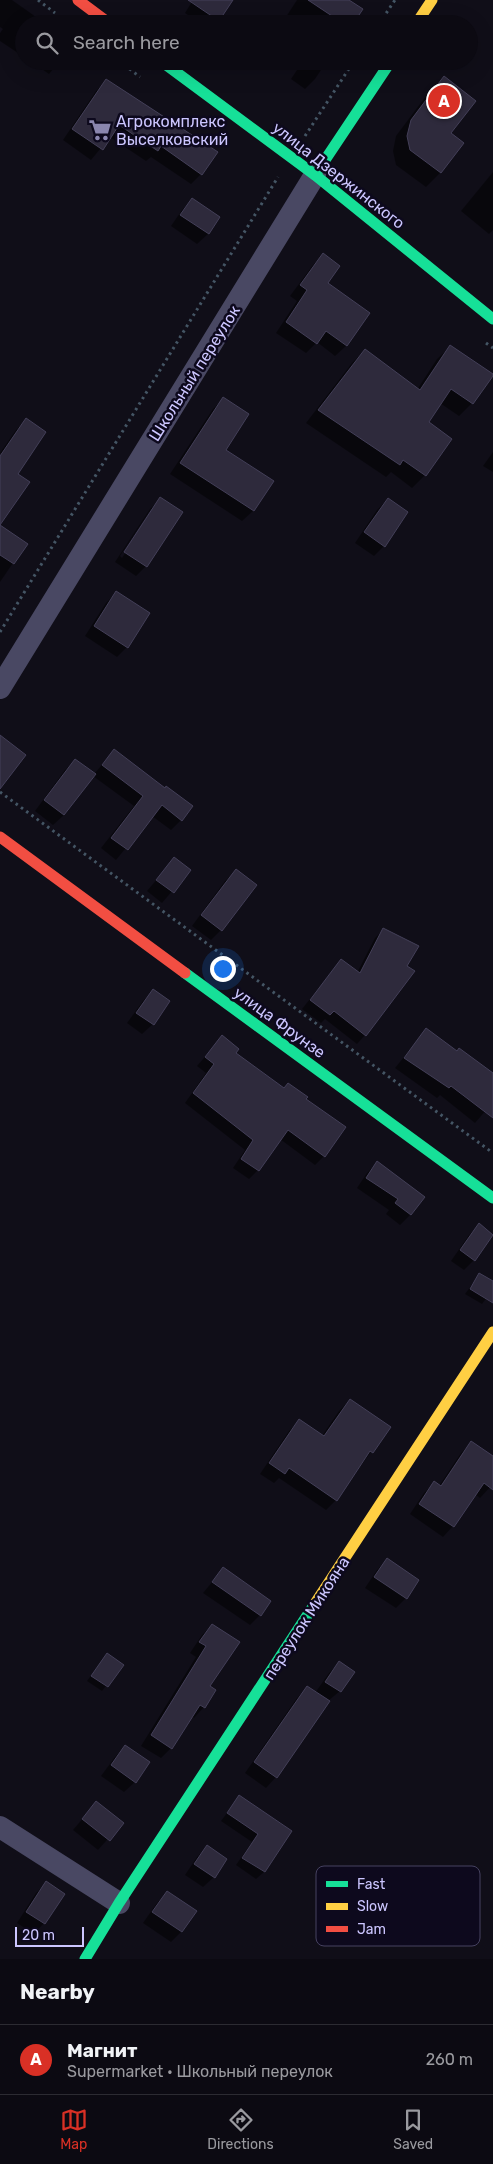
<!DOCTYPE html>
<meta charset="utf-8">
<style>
body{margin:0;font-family:Rubik,sans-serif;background:#1a1820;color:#f1f3f6}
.scale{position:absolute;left:15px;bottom:12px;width:69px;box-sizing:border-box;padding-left:5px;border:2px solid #ccc6ff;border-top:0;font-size:14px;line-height:18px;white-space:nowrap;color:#ccc6ff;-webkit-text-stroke:4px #0d091d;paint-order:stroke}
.you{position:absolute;left:222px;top:968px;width:18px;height:18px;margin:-12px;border:4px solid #fff;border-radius:50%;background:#1a73e8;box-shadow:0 0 0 8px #1a73e833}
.badge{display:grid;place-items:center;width:32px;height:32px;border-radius:50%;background:#d93025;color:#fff;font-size:16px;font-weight:700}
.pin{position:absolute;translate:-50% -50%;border:2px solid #fff;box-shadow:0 1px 5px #0006}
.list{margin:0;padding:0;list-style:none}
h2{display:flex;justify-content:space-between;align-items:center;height:65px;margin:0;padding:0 20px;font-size:21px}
h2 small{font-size:16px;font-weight:400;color:#9a9a9f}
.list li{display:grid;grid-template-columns:32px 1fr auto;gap:15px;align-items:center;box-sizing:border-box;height:70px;padding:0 20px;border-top:1px solid #2c2b32}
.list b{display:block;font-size:19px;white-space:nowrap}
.list p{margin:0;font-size:16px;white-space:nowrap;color:#9a9a9f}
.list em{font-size:16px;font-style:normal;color:#9a9a9f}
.icon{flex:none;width:28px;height:28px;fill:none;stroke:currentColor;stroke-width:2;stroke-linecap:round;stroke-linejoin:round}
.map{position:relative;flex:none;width:493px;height:1959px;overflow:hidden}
.search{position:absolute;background:#0c0a12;box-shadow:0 5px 20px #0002;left:15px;right:15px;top:15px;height:55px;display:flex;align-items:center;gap:12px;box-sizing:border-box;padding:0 18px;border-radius:28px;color:#9a9a9f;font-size:19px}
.sheet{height:135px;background:#0c0a12}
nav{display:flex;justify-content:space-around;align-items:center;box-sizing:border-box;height:70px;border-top:1px solid #2c2b32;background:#0c0a12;font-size:14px;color:#9a9a9f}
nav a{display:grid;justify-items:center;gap:2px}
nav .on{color:#d93025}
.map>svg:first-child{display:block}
</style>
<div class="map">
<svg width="493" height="1959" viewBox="0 0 493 1959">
<rect width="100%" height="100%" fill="#100e18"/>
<g fill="#0007" fill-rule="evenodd">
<polygon points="0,0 12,0 46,24 24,24 24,57 0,41 0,33 3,29 0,27"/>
<polygon points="193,0 231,0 214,24 201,24 185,13"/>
<polygon points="297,0 349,0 351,24 290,24 284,20"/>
<polygon points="30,61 60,61 49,74"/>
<polygon points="303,61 327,61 315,79 305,89 291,79"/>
<polygon points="444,78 450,133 440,173 426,187 396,165 393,151 396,136 429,92"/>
<polygon points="106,81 201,174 191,184 151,157 146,161 110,137 91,160 63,140 96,91"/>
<polygon points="493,172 493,230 489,234 461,211"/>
<polygon points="192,200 218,218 208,234 197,244 171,226 182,210"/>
<polygon points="323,255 326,283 368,314 346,346 335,356 317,342 306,353 276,333 297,301 290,296 313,265"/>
<polygon points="450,347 492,375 472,403 459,416 440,403 427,422 425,475 412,488 391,472 386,477 306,423 352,363 365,350 417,390 437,359"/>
<polygon points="223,399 224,450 272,481 253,511 242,521 170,474 213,409"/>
<polygon points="26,420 16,474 0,510 0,458 2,455 0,453 16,430"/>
<polygon points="493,452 493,472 483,466"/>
<path d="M 161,499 L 146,566 L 136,576 L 115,562 L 150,509 ZM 151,509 L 154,509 L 122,558 L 120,556 Z"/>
<polygon points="388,499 384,546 374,556 355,543 377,510"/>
<polygon points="0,526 26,544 0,582"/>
<polygon points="116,593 127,647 117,657 85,636 106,603"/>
<polygon points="114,751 181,820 171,830 152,816 116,860 101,848 134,806 93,776 64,815 53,825 35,811 65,770 76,760 94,774"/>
<polygon points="175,858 190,870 162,903 147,891"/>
<polygon points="236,871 221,930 211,940 192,926 225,881"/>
<polygon points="383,930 365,1035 357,1044 325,1019 321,1023 302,1009 341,960 357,973 375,938"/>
<polygon points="153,991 169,1002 153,1024 142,1034 127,1023 143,1001"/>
<polygon points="426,1030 456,1052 493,1075 493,1102 475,1123 440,1095 437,1098 395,1068"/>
<polygon points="222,1037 234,1053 284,1089 305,1099 324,1156 315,1165 280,1139 258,1170 249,1179 233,1168 245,1150 185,1103 206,1073 197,1066"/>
<polygon points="377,1163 410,1215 400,1225 386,1214 389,1210 357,1188 367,1173"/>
<polygon points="479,1225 474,1260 464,1270 451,1261 469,1235"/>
<polygon points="480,1274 493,1282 493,1289 482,1304 465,1294"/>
<polygon points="350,1400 389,1427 336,1500 326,1510 279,1478 274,1483 260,1474 289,1431 299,1421 322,1436 339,1411"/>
<polygon points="471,1443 493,1457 493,1484 480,1498 475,1494 453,1526 443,1537 410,1514 424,1493 434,1483 439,1486 461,1453"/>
<polygon points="387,1560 406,1598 396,1608 365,1588 377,1570"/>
<polygon points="223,1569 260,1615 250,1625 203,1593"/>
<polygon points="212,1625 208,1687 204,1707 194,1718 192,1716 171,1748 161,1758 141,1746 196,1657 190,1653 202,1635"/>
<polygon points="107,1654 122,1665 102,1691 87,1681"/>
<polygon points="339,1663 353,1672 340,1691 328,1701 276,1777 266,1788 245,1773 297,1698 307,1688 315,1693 329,1673"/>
<polygon points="125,1746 135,1782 124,1792 101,1776 115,1757"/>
<polygon points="239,1797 290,1832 264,1872 256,1879 236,1865 252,1842 221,1821"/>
<polygon points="96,1803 122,1823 98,1850 73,1830"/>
<polygon points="207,1847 214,1877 203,1887 185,1875 197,1857"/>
<polygon points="47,1883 44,1923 34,1934 17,1923 36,1893"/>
<polygon points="167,1893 195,1912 181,1932 171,1942 143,1923 157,1903"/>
</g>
<g fill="#2e2a3c" stroke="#433f58">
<polygon points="188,0 233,0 219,21"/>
<polygon points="308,0 349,0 363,9 353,24 344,24"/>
<polygon points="444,76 476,101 451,133 464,143 441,173 410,150 407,136 411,120"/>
<polygon points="106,79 218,152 202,175 161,146 158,151 119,125 103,150 72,129"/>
<polygon points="192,198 220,217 209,234 180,215"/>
<polygon points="323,253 340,266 328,283 370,313 347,346 326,331 317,344 286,322 307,290 300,285"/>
<polygon points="450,345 493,374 493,376 473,404 451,389 429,422 452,439 426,476 403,460 400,465 318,410 365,349 420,390"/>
<polygon points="223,397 249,414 226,450 274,481 254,511 180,463"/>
<polygon points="26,418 46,432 18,474 30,482 0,525 28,544 14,564 0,555 0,456"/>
<polygon points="160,497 183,512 147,567 124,552"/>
<polygon points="388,498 408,512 385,547 364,532"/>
<polygon points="116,591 150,613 128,648 94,626"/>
<polygon points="0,735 26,755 0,789"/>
<polygon points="114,749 165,788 166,786 193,806 182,821 162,805 128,850 111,838 143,796 102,765"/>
<polygon points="75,759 96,774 64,815 44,800"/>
<polygon points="174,857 191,870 174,893 156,880"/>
<polygon points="236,869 257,885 222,931 201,915"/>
<polygon points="383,928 419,946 407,966 415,971 366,1036 334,1011 330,1015 310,1000 341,959 360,973"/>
<polygon points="153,989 170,1001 154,1025 136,1013"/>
<polygon points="426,1028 457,1051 459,1048 493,1073 493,1118 451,1086 449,1088 404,1058"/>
<polygon points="222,1035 239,1049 236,1053 284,1088 288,1083 308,1097 306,1099 346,1127 325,1157 288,1130 259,1171 241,1159 253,1140 193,1093 214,1064 205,1057"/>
<polygon points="377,1161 425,1197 411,1215 395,1203 398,1199 366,1178"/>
<polygon points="479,1223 493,1235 475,1261 460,1250"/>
<polygon points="479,1273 493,1281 493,1303 470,1289"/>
<polygon points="350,1399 391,1427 373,1453 370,1451 337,1501 289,1468 285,1474 269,1463 299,1419 324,1436"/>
<polygon points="471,1441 493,1456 493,1490 484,1483 454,1527 419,1504 434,1481 441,1486"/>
<polygon points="387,1558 419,1580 407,1599 374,1577"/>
<polygon points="223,1567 271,1601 261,1616 212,1582"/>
<polygon points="212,1624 240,1642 210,1686 216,1690 205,1708 200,1705 172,1749 151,1735 206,1646 199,1642"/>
<polygon points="107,1653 124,1665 108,1687 91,1676"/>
<polygon points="339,1661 355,1672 341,1692 325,1682"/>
<polygon points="307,1686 330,1701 277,1778 254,1762"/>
<polygon points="125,1745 150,1762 136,1783 111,1765"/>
<polygon points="239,1795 292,1831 265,1872 242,1858 258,1834 227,1813"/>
<polygon points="96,1801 124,1823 110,1841 82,1819"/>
<polygon points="207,1845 227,1859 215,1878 194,1864"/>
<polygon points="46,1881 65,1894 45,1924 26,1912"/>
<polygon points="167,1891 197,1911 182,1932 152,1912"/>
</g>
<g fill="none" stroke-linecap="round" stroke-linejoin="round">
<g stroke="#445564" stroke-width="3" stroke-dasharray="2.5 4" stroke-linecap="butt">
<polyline points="38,0 55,13"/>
<polyline points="379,24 395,0"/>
<polyline points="119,61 140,77"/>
<polyline points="305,136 354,61"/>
<polyline points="486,343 493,348"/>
<polyline points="0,632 278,177"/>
<polyline points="0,792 493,1153"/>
</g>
<g stroke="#494863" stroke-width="22">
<polyline points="0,688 315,175"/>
<polyline points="0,1827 119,1903"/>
</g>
<g stroke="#16e098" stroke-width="11">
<polyline points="161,61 315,175 493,319"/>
<polyline points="315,175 391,61"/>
<polyline points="185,973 493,1198"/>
<polyline points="85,1959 119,1903 314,1605"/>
</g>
<g stroke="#ffcf43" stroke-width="11">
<polyline points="416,24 432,0"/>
<polyline points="314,1605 493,1332"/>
</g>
<g stroke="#f24e42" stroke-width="11">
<polyline points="78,0 110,24"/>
<polyline points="0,837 185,973"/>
</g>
</g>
<defs>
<symbol id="supermarket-bare" viewBox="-9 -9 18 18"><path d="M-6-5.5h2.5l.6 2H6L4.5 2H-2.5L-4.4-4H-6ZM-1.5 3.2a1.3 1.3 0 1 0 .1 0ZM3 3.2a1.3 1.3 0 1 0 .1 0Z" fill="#8a86ae" stroke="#0d091d" stroke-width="2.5" paint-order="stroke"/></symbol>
</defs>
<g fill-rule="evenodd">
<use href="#supermarket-bare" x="84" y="114" width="32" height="32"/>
</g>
<g text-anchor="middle" stroke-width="5" stroke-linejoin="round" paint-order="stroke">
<g font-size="16" fill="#ccc6ff" stroke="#0d091d" text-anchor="start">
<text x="116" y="127">Агрокомплекс<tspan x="116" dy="18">Выселковский</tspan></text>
</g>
<g font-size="16" fill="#ccc6ff" stroke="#0d091d">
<text transform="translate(339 175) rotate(38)" y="6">улица Дзержинского</text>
<text transform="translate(194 373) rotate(-58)" y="6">Школьный переулок</text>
<text transform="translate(280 1022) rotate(36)" y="6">улица Фрунзе</text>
<text transform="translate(306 1618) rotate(-57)" y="6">переулок Микояна</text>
</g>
</g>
<rect x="316" y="1866" width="164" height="80" rx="8" fill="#0d091d" stroke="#464261" stroke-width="1"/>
<rect x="326" y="1881" width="22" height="6" fill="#16e098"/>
<rect x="326" y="1903" width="22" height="7" fill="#ffcf43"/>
<rect x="326" y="1926" width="22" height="6" fill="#f24e42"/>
<g font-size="14" fill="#ccc6ff">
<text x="357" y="1889">Fast</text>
<text x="357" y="1911">Slow</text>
<text x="357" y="1934">Jam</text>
</g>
</svg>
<div class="scale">20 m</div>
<div class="you"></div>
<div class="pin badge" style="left:444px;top:101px">A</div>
<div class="search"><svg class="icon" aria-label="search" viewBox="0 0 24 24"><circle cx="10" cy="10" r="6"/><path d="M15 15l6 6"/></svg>Search here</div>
</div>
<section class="sheet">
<h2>Nearby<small></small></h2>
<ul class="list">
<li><span class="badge">A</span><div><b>Магнит</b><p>Supermarket · Школьный переулок</p></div><em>260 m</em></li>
</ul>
</section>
<nav>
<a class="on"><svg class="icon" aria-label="map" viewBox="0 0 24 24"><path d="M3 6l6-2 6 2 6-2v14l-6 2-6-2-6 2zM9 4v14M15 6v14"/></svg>Map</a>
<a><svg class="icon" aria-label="directions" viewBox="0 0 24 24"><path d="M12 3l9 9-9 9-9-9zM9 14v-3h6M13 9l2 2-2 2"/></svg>Directions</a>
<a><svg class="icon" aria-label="saved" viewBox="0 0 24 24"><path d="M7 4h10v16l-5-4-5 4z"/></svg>Saved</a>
</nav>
